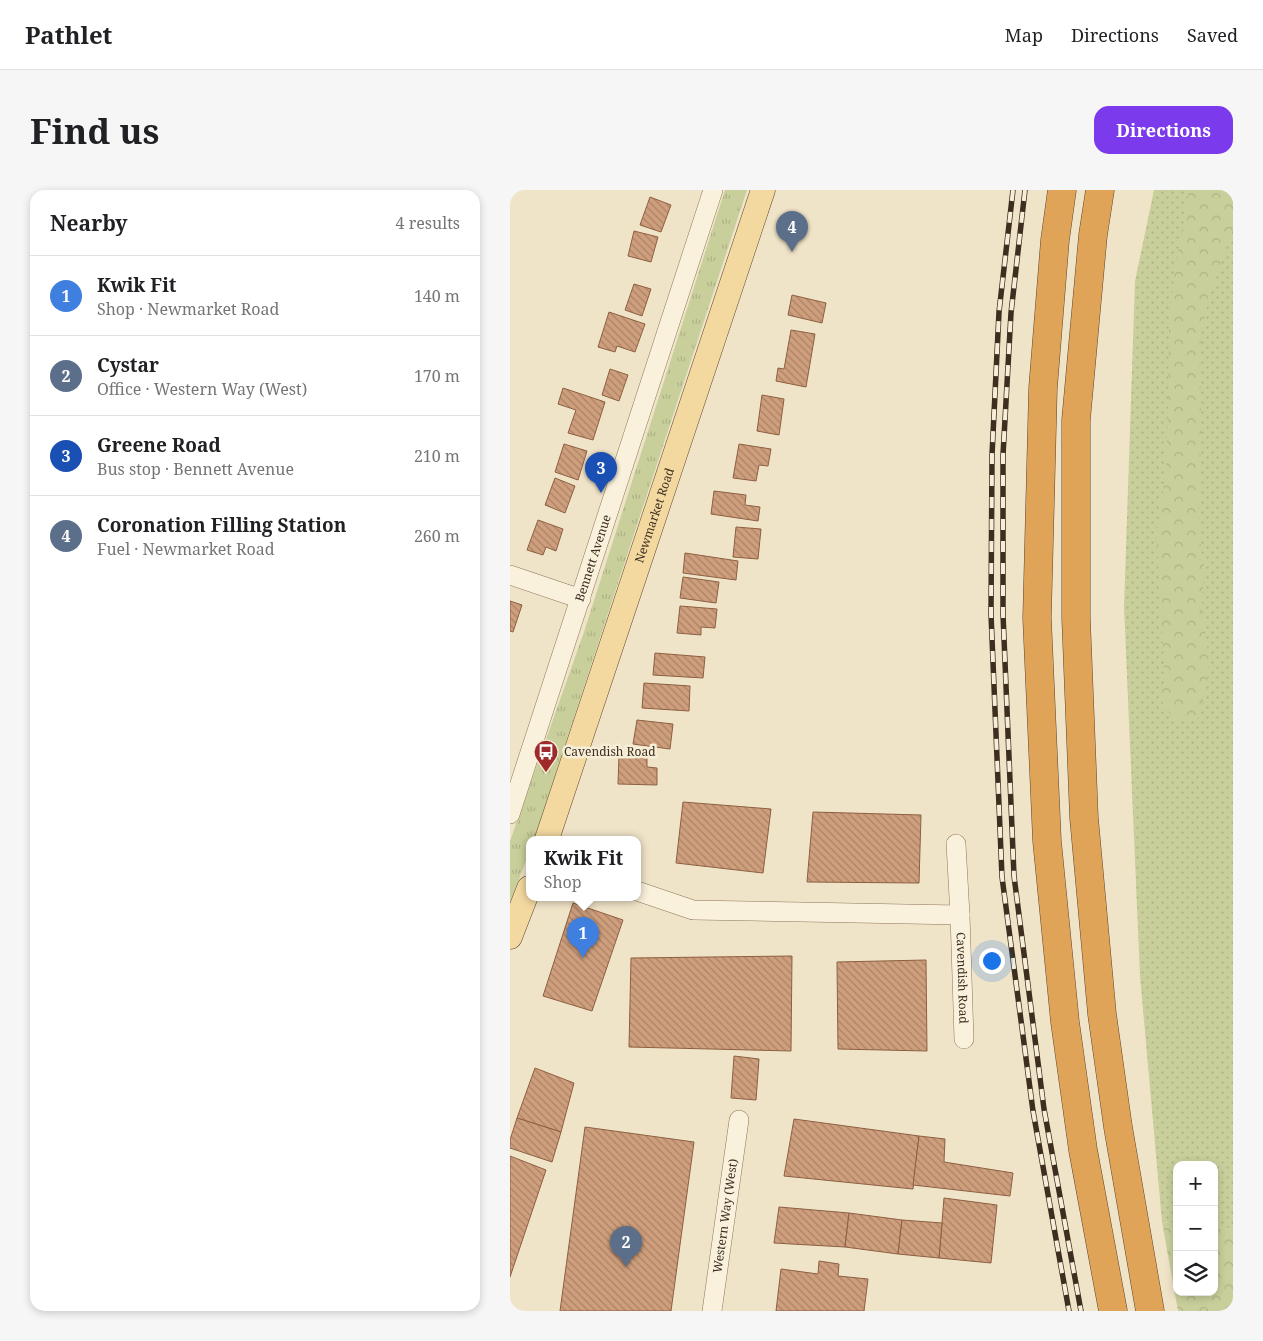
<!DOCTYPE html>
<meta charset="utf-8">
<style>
body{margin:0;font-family:"Noto Serif",serif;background:#f6f6f6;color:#202124}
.controls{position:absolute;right:15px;bottom:15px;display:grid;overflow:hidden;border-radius:10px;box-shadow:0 2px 8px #0003}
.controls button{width:45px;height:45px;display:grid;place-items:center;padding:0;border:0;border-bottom:1px solid #e0e0e0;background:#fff;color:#202124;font:25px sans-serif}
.you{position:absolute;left:481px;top:770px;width:18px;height:18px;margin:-12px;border:4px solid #fff;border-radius:50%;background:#1a73e8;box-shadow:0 0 0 8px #1a73e833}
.badge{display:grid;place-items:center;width:32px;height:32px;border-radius:50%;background:#7c3aed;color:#fff;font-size:16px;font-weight:700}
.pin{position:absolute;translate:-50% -41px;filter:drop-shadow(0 1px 2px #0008)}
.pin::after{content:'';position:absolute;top:26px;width:18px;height:15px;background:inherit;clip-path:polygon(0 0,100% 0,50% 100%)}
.popup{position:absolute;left:16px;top:646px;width:115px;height:65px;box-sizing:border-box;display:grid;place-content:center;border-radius:10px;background:#fff;filter:drop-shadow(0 1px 4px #0005);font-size:16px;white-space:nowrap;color:#757577}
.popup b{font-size:19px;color:#202124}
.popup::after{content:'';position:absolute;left:50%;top:100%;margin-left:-10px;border:10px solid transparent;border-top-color:#fff}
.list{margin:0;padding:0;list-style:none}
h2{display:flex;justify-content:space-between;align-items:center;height:65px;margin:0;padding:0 20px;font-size:21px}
h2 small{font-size:16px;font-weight:400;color:#757577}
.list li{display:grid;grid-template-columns:32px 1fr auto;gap:15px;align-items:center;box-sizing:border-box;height:80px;padding:0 20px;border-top:1px solid #e0e0e0}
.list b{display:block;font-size:19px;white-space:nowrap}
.list p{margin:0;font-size:16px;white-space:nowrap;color:#757577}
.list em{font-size:16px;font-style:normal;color:#757577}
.icon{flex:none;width:28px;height:28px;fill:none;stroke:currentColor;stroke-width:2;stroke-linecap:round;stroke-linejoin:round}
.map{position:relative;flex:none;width:723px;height:1121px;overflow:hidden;border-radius:15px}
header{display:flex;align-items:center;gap:30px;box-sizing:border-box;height:70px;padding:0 25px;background:#fff;border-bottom:1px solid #e0e0e0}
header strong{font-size:24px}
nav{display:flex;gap:28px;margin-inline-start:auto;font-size:18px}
.intro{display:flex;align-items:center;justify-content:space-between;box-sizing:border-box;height:120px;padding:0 30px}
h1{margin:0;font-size:35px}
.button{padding:12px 22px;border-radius:15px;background:#7c3aed;color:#fff;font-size:18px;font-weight:700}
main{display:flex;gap:30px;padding:0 30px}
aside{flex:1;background:#fff;border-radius:15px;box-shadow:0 2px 8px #0003}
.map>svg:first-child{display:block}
</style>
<header>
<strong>Pathlet</strong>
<nav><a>Map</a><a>Directions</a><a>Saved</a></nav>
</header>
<div class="intro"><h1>Find us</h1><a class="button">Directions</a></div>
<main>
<aside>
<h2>Nearby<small>4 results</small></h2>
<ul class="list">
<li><span class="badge" style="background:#3f7fe0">1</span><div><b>Kwik Fit</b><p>Shop · Newmarket Road</p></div><em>140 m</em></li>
<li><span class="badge" style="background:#5c6f8a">2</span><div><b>Cystar</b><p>Office · Western Way (West)</p></div><em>170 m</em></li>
<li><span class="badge" style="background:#1a4fb4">3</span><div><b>Greene Road</b><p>Bus stop · Bennett Avenue</p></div><em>210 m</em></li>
<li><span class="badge" style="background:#5c6f8a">4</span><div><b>Coronation Filling Station</b><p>Fuel · Newmarket Road</p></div><em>260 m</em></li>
</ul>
</aside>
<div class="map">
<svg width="723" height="1121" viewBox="0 0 723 1121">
<defs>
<pattern id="grass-dots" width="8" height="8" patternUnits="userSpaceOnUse" patternTransform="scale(1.25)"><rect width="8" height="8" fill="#c9cf9b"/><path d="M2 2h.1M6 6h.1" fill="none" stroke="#aeb285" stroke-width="1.8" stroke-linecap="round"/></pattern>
<pattern id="forest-crowns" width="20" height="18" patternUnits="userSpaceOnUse" patternTransform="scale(1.25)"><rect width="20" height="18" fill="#c9cf9b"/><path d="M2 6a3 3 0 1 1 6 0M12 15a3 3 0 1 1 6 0" fill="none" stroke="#aeb285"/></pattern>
<pattern id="park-tufts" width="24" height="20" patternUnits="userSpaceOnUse" patternTransform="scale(1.25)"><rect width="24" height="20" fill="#c9cf9b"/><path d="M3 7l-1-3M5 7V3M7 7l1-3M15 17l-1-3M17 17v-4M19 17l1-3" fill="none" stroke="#aeb285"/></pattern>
<pattern id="building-back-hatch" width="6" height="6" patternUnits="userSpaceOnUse" patternTransform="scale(1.25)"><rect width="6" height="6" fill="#cf9f7d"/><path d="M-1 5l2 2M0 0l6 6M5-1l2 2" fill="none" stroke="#a98266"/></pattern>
</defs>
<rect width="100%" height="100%" fill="#f0e4c8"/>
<polygon fill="url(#grass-dots)" points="644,0 723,0 723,1039 704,1037 704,975 667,975 667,1034 652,1032 630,786 614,417 625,91"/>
<g fill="url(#forest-crowns)">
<polygon points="679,0 723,0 723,39 701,99 692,140 690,158 691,248 688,320 690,352 694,374 692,420 699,470 697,492 690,525 686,530 676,532 668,530 660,524 653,513 651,504 655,489 647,355 647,339 656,281 658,215 659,140 664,86"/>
<polygon points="652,1032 667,1034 667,1102 704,1102 704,1037 723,1039 723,1121 668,1121"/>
</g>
<polygon fill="url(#park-tufts)" points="215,0 237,0 24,649 19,649 19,663 0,712 0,651 74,442"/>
<g fill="url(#building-back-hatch)" stroke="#8d5f41">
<polygon points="140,7 161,15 151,42 130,35"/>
<polygon points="124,41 148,47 141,72 118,66"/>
<polygon points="124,94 141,99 132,126 115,120"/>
<polygon points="282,105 316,113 312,133 278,125"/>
<polygon points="99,122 135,134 125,162 107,156 105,162 88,157"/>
<polygon points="281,140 305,144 296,197 266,191 268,178 274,179"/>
<polygon points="100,179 118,185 109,211 92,205"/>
<polygon points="53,198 95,212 83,250 58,243 66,220 48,214"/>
<polygon points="252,205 274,209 269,245 247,241"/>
<polygon points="54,254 77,261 68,290 45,282"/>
<polygon points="229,254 261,259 258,276 249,275 246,291 223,288"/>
<polygon points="45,288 65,296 55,323 35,315"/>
<polygon points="204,301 236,305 235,315 250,317 248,331 201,324"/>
<polygon points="28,330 53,339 46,361 36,357 33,365 17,360"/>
<polygon points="226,337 251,339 248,369 223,367"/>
<polygon points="175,363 228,371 226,390 173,383"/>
<polygon points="173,387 209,392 206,413 170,408"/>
<polygon points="0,411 12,415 3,442 0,441"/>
<polygon points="170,416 207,419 205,438 191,437 191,445 167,443"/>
<polygon points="145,463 195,467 193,488 143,485"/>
<polygon points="134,493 180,496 179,521 132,518"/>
<polygon points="127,530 163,534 160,559 123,554"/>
<polygon points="109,565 137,566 137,577 147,578 147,595 108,594"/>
<polygon points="173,612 261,619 253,683 166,673"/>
<polygon points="303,622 411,625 409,693 297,692"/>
<polygon points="63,713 113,730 82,821 33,806"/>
<polygon points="282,766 281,861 119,857 121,768"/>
<polygon points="416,770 417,861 328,859 327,772"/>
<polygon points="224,866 249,869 246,910 221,908"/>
<polygon points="25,878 64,893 51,942 7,928"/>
<polygon points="7,928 51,942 42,972 0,958 0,950"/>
<polygon points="284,929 409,946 403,999 274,986"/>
<polygon points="75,937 184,952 161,1121 50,1121"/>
<polygon points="409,946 435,949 434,972 503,983 500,1006 403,995"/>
<polygon points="0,966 36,980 0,1087"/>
<polygon points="434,1008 487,1015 481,1073 429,1068"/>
<polygon points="269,1017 339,1023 335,1057 264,1053"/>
<polygon points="339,1023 392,1030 388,1064 335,1057"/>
<polygon points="392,1030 432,1033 429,1068 388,1064"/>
<polygon points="309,1071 329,1074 328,1086 358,1089 354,1121 266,1121 271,1079 308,1084"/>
</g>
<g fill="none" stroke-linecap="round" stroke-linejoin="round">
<defs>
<g id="minor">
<polyline points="0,385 71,409"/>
<path id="s1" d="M 0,624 L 203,0"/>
<path id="s2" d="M 446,654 L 450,725 L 454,849"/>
<polyline points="127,701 183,720 450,725"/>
<path id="s3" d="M 202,1121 L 229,930"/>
</g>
<g id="major">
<path id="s4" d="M 37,649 L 253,0"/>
<polyline points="0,747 19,698"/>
</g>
<g id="highway">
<polyline points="552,0 545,50 533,198 527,428 537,651 555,832 573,960 603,1121"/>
<polyline points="590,0 583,45 566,230 566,428 574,628 592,824 608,937 640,1121"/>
</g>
</defs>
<use href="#minor" stroke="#8d765c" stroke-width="20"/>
<use href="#major" stroke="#5b4430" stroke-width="25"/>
<use href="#highway" stroke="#5b4430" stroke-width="29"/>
<use href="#minor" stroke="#faf1dc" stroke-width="19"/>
<use href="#major" stroke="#f3d9a0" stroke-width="24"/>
<use href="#highway" stroke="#e0a458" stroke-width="28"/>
<defs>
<g id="rail">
<polyline points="503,0 489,122 482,265 481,424 492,687 523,921 559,1121"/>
<polyline points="515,0 501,123 493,265 493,424 504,686 534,919 571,1121"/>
</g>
</defs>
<use href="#rail" stroke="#3d2e20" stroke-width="5.5"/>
<use href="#rail" stroke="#f7eed8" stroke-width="4" stroke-dasharray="11" stroke-linecap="butt"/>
</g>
<defs>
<symbol id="bus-pin" viewBox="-11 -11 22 30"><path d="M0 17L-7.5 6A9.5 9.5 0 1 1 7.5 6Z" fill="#9e2a2b" stroke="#f7eed8"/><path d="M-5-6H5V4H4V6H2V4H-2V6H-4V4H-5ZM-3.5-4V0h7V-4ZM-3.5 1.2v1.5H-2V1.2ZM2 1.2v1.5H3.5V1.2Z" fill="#fff"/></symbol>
</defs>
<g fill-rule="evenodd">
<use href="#bus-pin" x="22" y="548" width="28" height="38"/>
</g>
<g text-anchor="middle" stroke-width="5" stroke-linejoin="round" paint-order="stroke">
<g font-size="12" fill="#3d2e20" stroke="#f7eed8">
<text dy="4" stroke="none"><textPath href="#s4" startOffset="341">Newmarket Road</textPath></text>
<text dy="4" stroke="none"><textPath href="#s1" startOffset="269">Bennett Avenue</textPath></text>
<text dy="4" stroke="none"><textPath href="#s2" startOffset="134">Cavendish Road</textPath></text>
<text dy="4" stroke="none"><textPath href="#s3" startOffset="96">Western Way (West)</textPath></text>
</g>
<g font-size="12" fill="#3d2e20" stroke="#f7eed8" text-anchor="start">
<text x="54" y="566">Cavendish Road</text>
</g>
</g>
</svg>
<div class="controls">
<button>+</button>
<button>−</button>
<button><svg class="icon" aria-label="layers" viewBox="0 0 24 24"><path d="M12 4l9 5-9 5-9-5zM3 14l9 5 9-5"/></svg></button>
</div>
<div class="you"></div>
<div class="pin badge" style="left:73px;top:768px;background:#3f7fe0">1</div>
<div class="popup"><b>Kwik Fit</b>Shop</div>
<div class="pin badge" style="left:116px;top:1077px;background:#5c6f8a">2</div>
<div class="pin badge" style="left:91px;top:303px;background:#1a4fb4">3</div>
<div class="pin badge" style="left:282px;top:62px;background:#5c6f8a">4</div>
</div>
</main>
